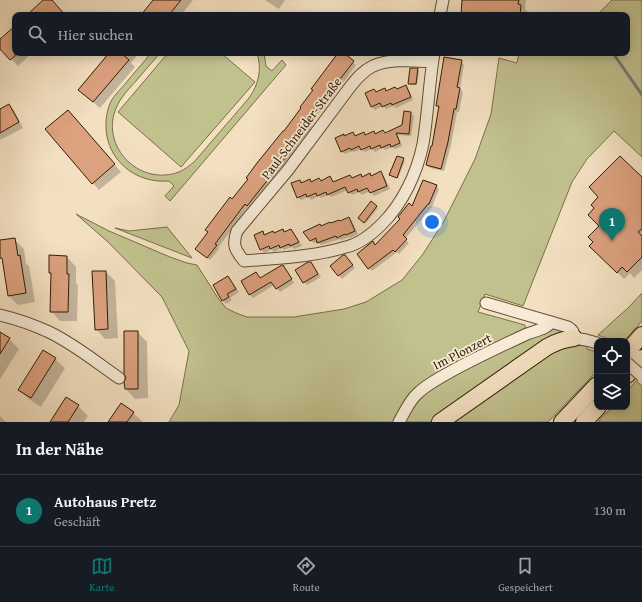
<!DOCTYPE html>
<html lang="de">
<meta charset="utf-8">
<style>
body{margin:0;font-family:"Gentium Book Plus",serif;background:#242831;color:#f1f3f6}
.controls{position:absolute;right:12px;bottom:12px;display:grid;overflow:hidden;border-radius:8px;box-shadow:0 2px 10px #0003}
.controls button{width:36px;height:36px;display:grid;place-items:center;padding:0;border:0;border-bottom:1px solid #363941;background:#171b24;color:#f1f3f6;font:20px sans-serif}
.you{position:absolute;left:432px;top:222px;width:14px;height:14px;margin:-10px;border:3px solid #fff;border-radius:50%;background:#1a73e8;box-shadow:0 0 0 6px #1a73e833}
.badge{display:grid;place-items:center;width:26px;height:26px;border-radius:50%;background:#0f766e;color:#fff;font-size:13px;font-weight:700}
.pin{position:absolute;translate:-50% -33px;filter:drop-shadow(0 1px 2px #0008)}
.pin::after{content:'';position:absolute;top:21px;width:14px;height:12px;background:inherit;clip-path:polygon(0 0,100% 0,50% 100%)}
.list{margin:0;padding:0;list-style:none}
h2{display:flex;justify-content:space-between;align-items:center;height:52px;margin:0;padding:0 16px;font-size:17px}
h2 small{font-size:13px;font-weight:400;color:#9ea1a6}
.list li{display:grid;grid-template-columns:26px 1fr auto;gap:12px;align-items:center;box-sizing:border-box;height:72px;padding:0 16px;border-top:1px solid #363941}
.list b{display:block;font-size:15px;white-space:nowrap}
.list p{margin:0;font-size:13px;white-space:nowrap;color:#9ea1a6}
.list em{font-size:13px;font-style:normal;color:#9ea1a6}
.icon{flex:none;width:22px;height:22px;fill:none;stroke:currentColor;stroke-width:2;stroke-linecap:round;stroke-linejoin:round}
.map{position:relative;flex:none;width:642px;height:422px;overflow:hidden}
.search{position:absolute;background:#171b24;box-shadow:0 2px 10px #0003;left:12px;right:12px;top:12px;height:44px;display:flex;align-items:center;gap:10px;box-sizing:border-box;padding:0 14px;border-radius:8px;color:#9ea1a6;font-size:15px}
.sheet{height:124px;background:#171b24}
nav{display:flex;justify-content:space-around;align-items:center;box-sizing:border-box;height:56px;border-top:1px solid #363941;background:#171b24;font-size:11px;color:#9ea1a6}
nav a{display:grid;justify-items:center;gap:2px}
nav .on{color:#0f766e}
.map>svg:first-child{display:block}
</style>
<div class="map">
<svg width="642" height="422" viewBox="0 0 642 422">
<rect width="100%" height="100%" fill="#f3e0c1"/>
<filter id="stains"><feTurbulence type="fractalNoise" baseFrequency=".005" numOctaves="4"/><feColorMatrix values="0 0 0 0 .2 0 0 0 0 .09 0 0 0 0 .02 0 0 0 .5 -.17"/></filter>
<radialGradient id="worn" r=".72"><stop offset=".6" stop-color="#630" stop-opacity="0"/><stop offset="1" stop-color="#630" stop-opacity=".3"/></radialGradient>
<g fill="#c1c18e" stroke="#7a6f48">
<polygon points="612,0 642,0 642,157 614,131 587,159 572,182 523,306 485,294 478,312 525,325 527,337 555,325 566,328 565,335 435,419 432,422 169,422 179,405 189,351 162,297 108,242 76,214 109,231 170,257 187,263 197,265 218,298 226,308 236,313 247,317 294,317 344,309 366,302 402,280 423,254 444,221 475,159 491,114 499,58 517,63 519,53 627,53 627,15 597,15"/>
<path d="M 151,53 L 160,53 C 152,62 144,72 136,81 C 127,91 118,100 114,114 C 104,151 142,186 179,172 C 184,170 189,166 194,162 L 249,98 C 259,84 262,69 257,53 L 264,53 L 266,66 L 272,71 L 282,60 L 286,65 L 170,201 L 165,196 L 174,186 L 169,181 C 135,184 105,159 106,124 C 106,118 107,112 109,106 C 112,97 119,91 125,84 C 134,73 143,63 151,53 Z"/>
<polygon points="168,53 221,53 255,82 181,167 118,112"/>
<polygon points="167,227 192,258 115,228 129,231"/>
<polygon points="642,293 642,321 624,341 613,341 598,335 629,307"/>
<polygon points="576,345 587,346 587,349 597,352 597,371 548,422 449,422 559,348"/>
<polygon points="636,381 642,386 642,422 598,422 612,407 627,407 627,391"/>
</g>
<g fill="#0003">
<polygon points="155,0 193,0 181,15 137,15 140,11 144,14"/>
<polygon points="265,0 285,0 279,9"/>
<polygon points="463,0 526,0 525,9 528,12 527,15 462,15"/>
<polygon points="15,27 15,53 32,53 18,66 0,47 0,41"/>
<polygon points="111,53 139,53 131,63 135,67 100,108 86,96"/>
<polygon points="293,53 310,53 310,56"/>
<polygon points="340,53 342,53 356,65 329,102 328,101 310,124 313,127 299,144 288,161 251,208 249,206 218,248 219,249 210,260 200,252 233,200 284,133"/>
<polygon points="382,53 401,53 384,55"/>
<polygon points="461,61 464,65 460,89 463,92 459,112 457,112 451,145 444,171 430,168 427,165 433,147 440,108 437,105"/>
<polygon points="417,69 419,71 417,85 410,85 409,83"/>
<polygon points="406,86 409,90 413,100 396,108 394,106 386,109 383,106 375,110 372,107 366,94 377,93 385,89 387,92 397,90"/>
<polygon points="9,105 14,110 23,128 0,140 0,110"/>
<polygon points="411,113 414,116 411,136 398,135 402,146 395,149 392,147 385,150 383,148 375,152 372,149 365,152 362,149 354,152 353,151 345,154 342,152 343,135 345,137 353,133 356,136 363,133 366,136 374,132 376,134 385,133 403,125"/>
<polygon points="74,117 121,172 99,190 93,183"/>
<polygon points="397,157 405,161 398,178 392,176"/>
<polygon points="381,173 384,176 390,189 374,196 370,191 362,195 359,192 352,195 348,190 331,197 329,195 321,198 319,196 311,200 309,197 301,200 298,197 299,181 302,184 310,180 312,182 319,179 321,181 330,178 334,183 350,176 353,179 361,175 363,177 370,174 372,176"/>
<polygon points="642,179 642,270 634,278 630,273 624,279 590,246"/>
<polygon points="436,186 439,189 432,207 405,239 409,243 399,254 397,252 372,271 369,268 376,246 413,207"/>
<polygon points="371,202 378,208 366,223 359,218"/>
<polygon points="349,218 352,221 358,234 350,238 349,237 341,240 340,239 321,245 318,242 314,243 311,240 321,227 340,222"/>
<polygon points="283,230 285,233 291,230 294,233 302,246 294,249 292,247 284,250 282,248 274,252 272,249 264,253 261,249 255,236 263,233 265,235 275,234"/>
<polygon points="14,239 24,249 26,264 29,266 35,302 18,305 9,296 3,261 1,258 0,255 0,241"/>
<polygon points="67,257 76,267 76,283 78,285 77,321 60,321 51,311 52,275 50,273"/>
<polygon points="348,259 355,268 342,279 331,266"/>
<polygon points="311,263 314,266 321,277 307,285 304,282"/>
<polygon points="283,266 286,269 294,283 280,292 274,285 253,298 250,295 242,282 256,273 261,279"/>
<polygon points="106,272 115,281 118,338 105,339 96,329"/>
<polygon points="228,277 231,280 239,292 230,298 232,300 226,304 223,301 214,286"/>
<polygon points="137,332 147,342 148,398 135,399 126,389"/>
<polygon points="0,333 9,339 19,349 0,379"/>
<polygon points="55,359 65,368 41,407 29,399 19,390"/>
<polygon points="78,406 88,416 84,422 52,422"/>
<polygon points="133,413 143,422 109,422"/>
<polygon points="0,416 6,422 0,422"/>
</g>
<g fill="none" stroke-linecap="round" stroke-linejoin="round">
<polyline stroke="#747b72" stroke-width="3" points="614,53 615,56 642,95"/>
</g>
<g fill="#dca17f" stroke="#321d02">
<polygon points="43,0 52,0 65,15 27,15"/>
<polygon points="153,0 181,0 169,15 141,15"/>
<polygon points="462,0 519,0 518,4 521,5 520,15 461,15"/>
<polygon points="15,26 15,56 10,60 0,49 0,39"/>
<polygon points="109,53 121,53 129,60 93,102 78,90"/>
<polygon points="338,53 344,53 354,61 325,99 324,99 307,121 310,123 296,141 285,156 286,157 247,206 245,204 215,244 217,245 207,258 195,249 208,232 205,230 230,197 232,199 248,179 246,178 257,163 283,131 284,131 301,108 300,107 313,90 311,89"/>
<polygon points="444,57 462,60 457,87 460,88 456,109 454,109 448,142 441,169 426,165 431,146 432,146 439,106 436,106"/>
<polygon points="410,68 418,68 416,84 408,84"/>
<polygon points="406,85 411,97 392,105 391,103 382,107 380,103 371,107 365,93 374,89 376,92 385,88 386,91 395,87 397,89"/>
<polygon points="9,104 19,122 0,133 0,109"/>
<polygon points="68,110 115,164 92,184 45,129"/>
<polygon points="404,111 411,112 409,134 396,133 400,143 391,147 390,144 381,148 380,145 371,149 370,146 361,150 359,146 351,150 350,148 341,152 335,138 344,134 344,136 353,132 355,136 364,132 365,135 374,131 375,134 383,130 385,133 402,125"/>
<polygon points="397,156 404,158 397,178 389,175"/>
<polygon points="620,156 642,177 642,229 638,232 642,236 642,257 627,272 622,267 617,273 589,246 593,242 588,237 599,226 588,215 594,208 591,205 598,197 589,187"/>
<polygon points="381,171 387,186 370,193 367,188 358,192 357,189 348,193 345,187 327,195 326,192 317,196 316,193 307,197 306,194 297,198 291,183 300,180 301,183 310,179 311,182 319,178 321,181 330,176 333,182 350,175 352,178 361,174 362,177 370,173 371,176"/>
<polygon points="423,180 437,185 429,204 428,204 403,235 407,239 395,252 393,250 368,269 357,254 373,241 375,245 400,219 398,217 409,203 412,206"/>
<polygon points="371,201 377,206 364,223 358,218"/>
<polygon points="349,217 355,231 346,235 345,234 337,238 336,236 317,243 316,238 310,241 303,232 320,224 321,226 330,222 331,223 339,220 340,221"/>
<polygon points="283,229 284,232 291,229 299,242 290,246 289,244 280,248 279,245 270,249 269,246 260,250 254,235 263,231 264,235 273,231 274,233"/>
<polygon points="15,238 18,256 20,255 26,293 8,296 2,258 0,258 0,240"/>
<polygon points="49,255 67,256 67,274 69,274 68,312 50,312 51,273 49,273"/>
<polygon points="343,255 345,255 353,265 338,276 330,266"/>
<polygon points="308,262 311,262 318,274 303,283 295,270"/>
<polygon points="282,265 283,265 292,279 276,289 271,282 249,295 241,281 256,272 260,278"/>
<polygon points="92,271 106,271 108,329 95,330"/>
<polygon points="228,276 236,289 227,294 229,297 222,301 213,285"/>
<polygon points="124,331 138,331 138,389 125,389 124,382 126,378 124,374"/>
<polygon points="0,332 10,338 0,354"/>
<polygon points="43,350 56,358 31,398 18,390"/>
<polygon points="66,397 79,405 68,422 50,422"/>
<polygon points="121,403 134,412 127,422 108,422"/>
</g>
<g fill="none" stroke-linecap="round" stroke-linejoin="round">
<defs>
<g id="minor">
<polyline points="440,15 443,0"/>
<path d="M 432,62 C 415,61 390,58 373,66 C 363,71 357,78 350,87 L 288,170 L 237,231 C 232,245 235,250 244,261 C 278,258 313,257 346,247 C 359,244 372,234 382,224 C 403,203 417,173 423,144 C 428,114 429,83 434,53"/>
<path d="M 486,303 L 568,327 C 573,330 574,332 574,338 L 586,340 L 597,343"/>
<path d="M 0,315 C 17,319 34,325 49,332 C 74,344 96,362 119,378"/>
<path d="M 399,422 C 404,413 408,404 415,396 C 425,385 438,379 450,372 C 475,358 501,346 527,334 C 534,331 547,329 551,322"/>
</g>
<g id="highway">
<polyline points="627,352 642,335"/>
<polyline points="627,375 642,358"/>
<path d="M 440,422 L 547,347 C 556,342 564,339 574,338"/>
<polyline points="562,422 597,385"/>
<polyline points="584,422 598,407"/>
</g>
</defs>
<use href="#minor" stroke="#624e32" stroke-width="13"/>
<use href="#highway" stroke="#321d02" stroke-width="18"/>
<use href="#minor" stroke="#f7ebd7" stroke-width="11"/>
<use href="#highway" stroke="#f3e0c1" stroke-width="16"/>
<defs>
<polyline id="minor-bridge" points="627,363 642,376"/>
</defs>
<use href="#minor-bridge" stroke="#624e32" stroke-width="13" stroke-linecap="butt"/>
<use href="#minor-bridge" stroke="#f7ebd7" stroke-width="11"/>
</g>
<g text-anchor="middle" stroke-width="3.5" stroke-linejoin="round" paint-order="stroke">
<g font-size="13" fill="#321d02" stroke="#f7ebd7">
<text transform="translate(301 128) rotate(-53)" y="5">Paul-Schneider-Straße</text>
<text transform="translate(462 351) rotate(-27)" y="5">Im Plonzert</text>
</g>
</g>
<rect width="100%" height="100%" filter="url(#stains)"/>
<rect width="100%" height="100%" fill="url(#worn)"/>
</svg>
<div class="controls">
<button><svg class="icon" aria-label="locate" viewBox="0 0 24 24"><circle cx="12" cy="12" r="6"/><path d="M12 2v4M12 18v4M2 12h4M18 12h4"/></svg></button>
<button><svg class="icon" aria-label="layers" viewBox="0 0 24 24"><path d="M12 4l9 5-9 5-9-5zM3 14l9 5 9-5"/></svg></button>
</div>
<div class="you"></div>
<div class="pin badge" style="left:612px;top:241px">1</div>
<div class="search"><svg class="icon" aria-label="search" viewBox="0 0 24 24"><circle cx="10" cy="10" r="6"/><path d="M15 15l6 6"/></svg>Hier suchen</div>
</div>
<section class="sheet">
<h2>In der Nähe<small></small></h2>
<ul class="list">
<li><span class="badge">1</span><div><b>Autohaus Pretz</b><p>Geschäft</p></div><em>130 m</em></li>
</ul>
</section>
<nav>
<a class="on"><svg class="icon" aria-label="map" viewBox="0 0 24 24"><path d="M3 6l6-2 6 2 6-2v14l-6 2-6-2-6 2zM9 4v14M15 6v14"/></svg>Karte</a>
<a><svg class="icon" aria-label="directions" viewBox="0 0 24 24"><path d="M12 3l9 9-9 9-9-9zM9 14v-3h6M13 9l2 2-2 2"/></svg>Route</a>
<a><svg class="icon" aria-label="saved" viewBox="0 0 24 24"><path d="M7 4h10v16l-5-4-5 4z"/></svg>Gespeichert</a>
</nav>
